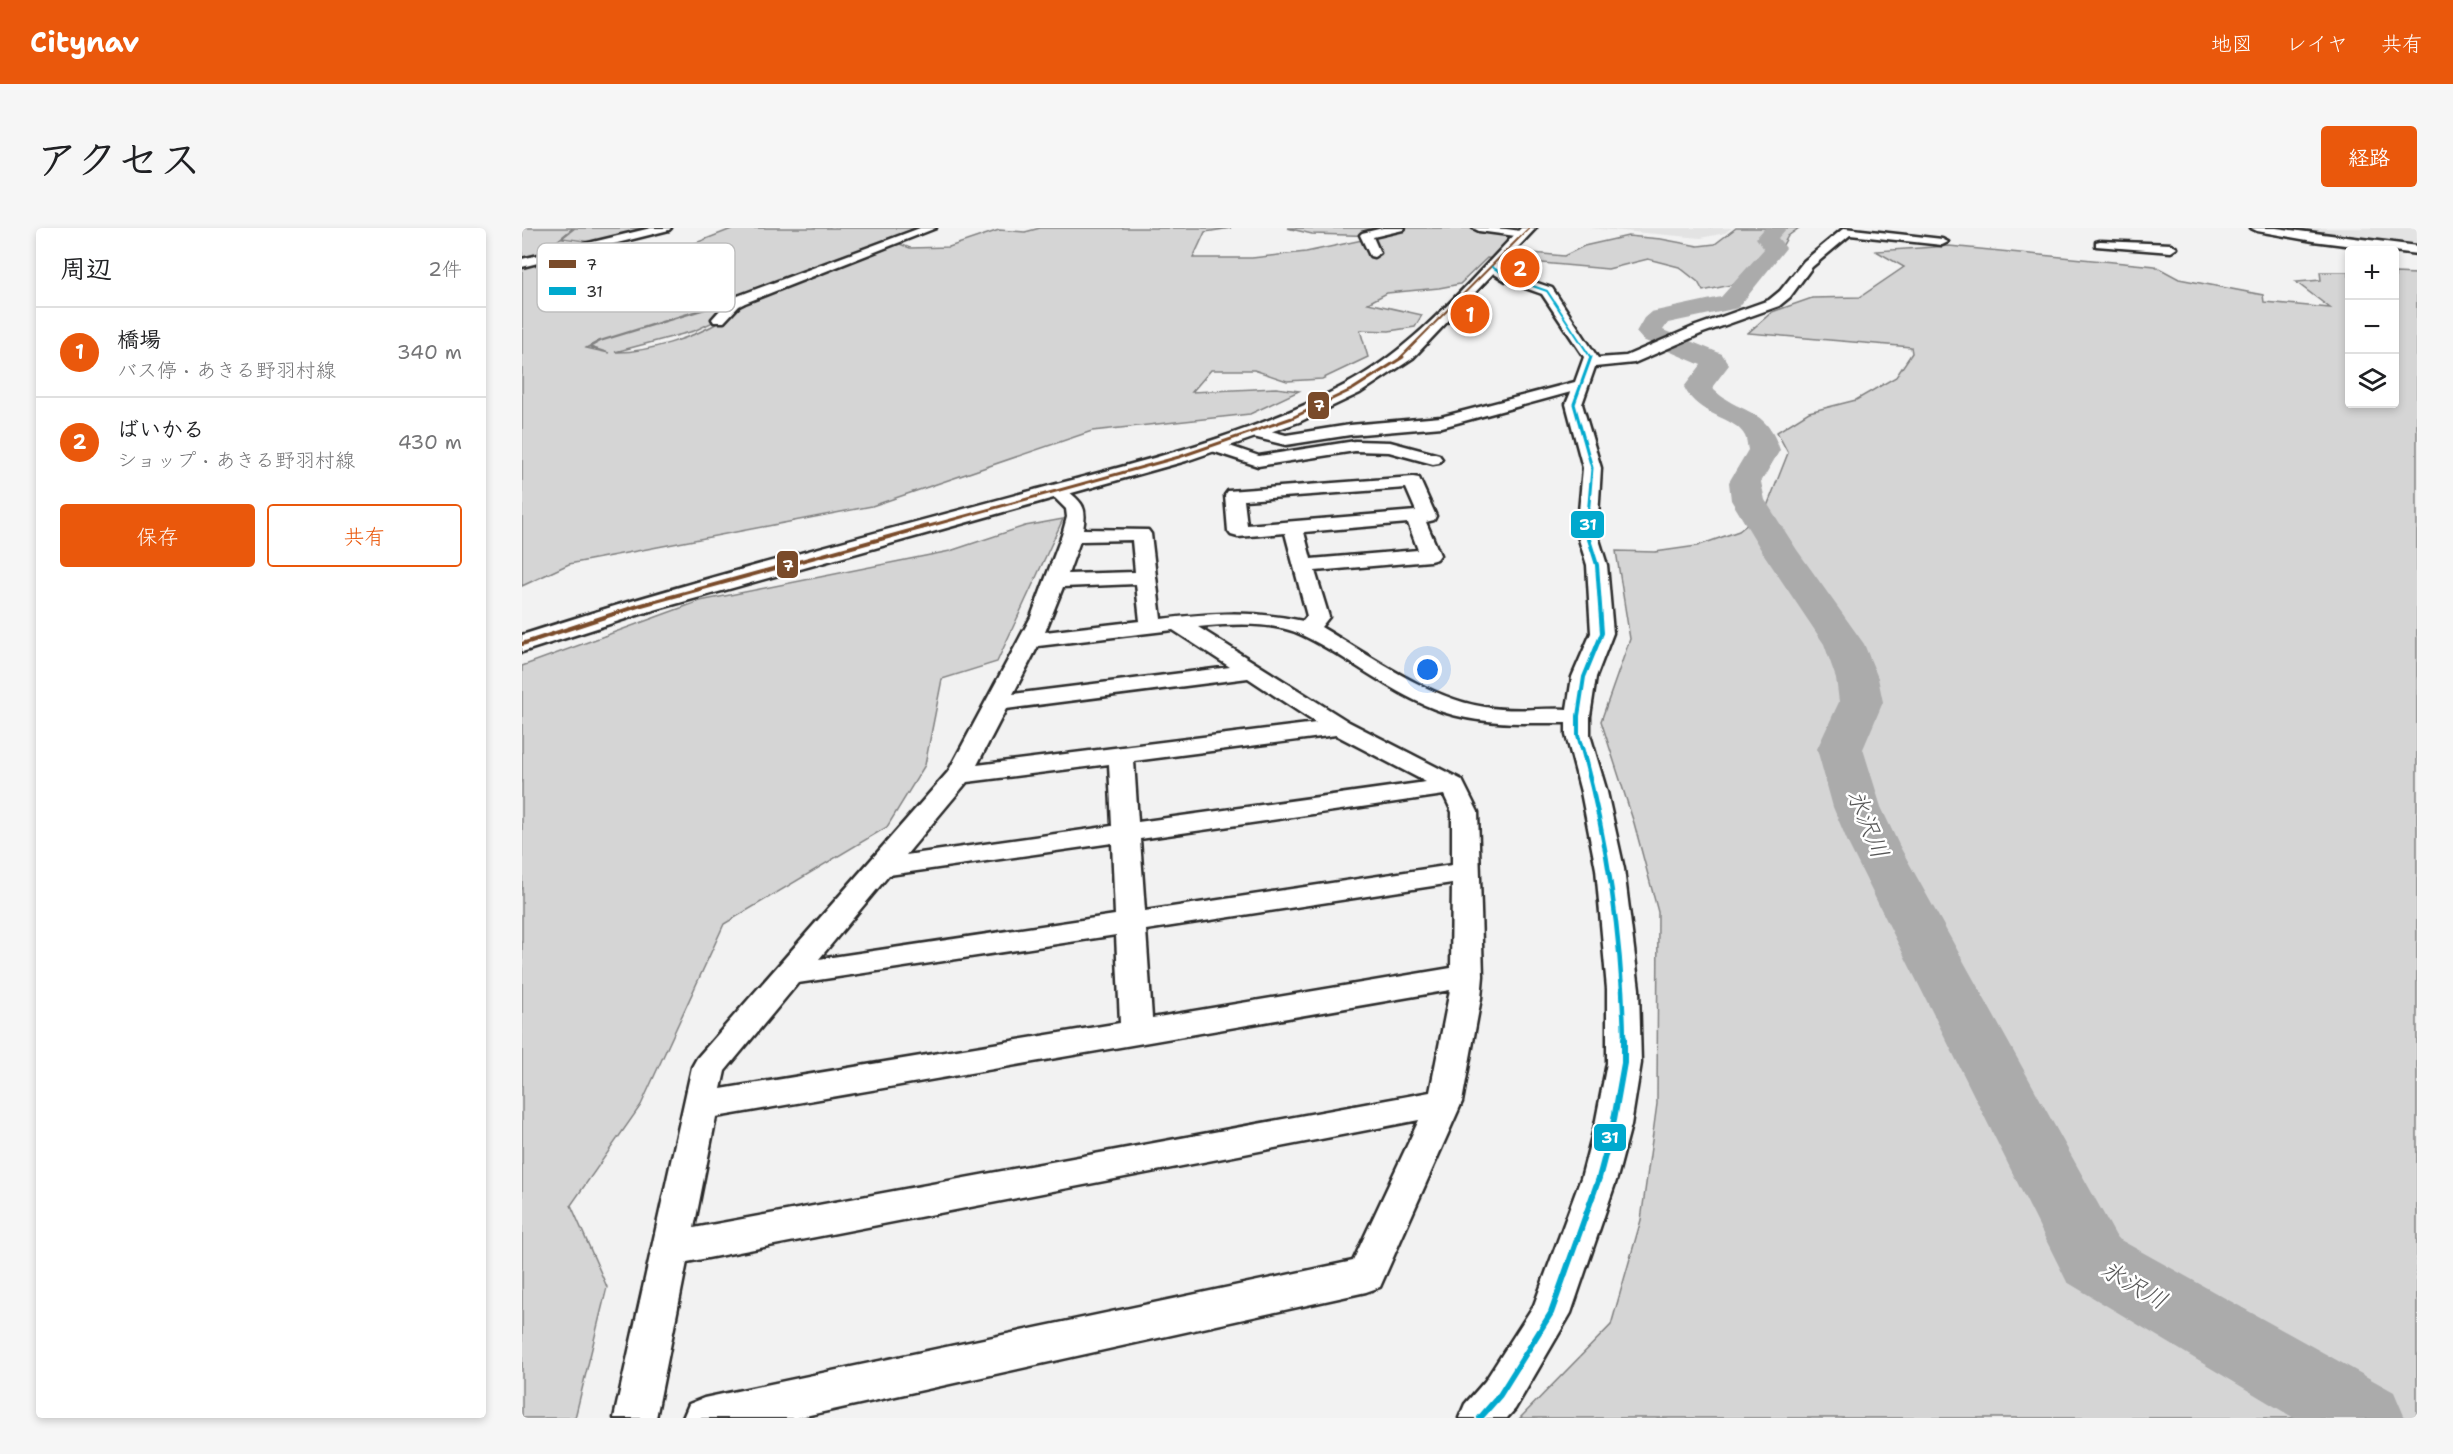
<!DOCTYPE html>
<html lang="ja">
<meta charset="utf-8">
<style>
body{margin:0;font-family:"Shantell Sans","Klee One",sans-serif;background:#f6f6f6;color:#202124}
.controls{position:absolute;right:18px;top:18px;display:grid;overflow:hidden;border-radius:6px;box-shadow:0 3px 9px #0003}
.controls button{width:54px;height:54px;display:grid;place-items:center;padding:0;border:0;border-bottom:2px solid #e0e0e0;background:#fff;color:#202124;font:30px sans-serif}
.you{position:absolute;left:906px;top:442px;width:21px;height:21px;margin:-15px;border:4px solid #fff;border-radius:50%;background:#1a73e8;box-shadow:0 0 0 9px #1a73e833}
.badge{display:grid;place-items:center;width:39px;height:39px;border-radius:50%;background:#ea580c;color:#fff;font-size:20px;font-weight:700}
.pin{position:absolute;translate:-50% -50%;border:3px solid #fff;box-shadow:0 2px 6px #0006}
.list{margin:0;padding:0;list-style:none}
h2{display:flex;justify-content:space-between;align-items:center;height:78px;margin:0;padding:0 24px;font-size:26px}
h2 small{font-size:20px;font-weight:400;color:#757577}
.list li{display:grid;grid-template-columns:39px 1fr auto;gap:18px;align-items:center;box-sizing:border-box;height:90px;padding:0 24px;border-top:2px solid #e0e0e0}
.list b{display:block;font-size:22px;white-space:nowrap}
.list p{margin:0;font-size:20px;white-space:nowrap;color:#757577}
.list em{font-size:20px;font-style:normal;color:#757577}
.actions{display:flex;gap:12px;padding:18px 24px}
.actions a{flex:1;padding:14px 0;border:2px solid #ea580c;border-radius:6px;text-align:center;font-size:21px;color:#ea580c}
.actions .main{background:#ea580c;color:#fff}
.icon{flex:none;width:33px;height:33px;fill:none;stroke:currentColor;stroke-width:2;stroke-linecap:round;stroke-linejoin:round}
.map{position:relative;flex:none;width:1895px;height:1190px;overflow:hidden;border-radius:6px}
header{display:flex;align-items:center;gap:36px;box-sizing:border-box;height:84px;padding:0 30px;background:#ea580c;color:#fff}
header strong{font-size:28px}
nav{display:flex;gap:33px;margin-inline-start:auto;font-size:21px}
.intro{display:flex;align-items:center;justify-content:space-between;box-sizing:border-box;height:144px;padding:0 36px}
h1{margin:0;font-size:42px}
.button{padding:15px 27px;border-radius:6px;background:#ea580c;color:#fff;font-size:21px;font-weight:700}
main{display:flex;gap:36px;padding:0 36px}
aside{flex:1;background:#fff;border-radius:6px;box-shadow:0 3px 9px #0003}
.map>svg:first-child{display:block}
</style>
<header>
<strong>Citynav</strong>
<nav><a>地図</a><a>レイヤ</a><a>共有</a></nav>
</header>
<div class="intro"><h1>アクセス</h1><a class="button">経路</a></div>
<main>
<aside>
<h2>周辺<small>2件</small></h2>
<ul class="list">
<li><span class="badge">1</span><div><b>橋場</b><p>バス停 · あきる野羽村線</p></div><em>340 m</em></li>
<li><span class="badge">2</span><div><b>ばいかる</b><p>ショップ · あきる野羽村線</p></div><em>430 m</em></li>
</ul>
<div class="actions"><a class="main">保存</a><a>共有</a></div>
</aside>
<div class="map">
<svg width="1895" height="1190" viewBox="0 0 1895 1190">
<rect width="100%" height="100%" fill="#f2f2f2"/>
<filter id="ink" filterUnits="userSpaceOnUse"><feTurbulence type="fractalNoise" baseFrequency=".0167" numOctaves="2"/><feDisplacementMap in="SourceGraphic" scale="12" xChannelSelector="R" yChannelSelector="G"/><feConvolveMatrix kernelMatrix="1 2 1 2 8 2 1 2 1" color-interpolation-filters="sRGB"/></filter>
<g filter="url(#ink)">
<g fill="#e3e3e3">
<polygon points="1067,0 1210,0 1203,5 1179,10"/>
<polygon points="1773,0 1895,0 1895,21 1772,3"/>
</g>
<g fill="#d5d5d5" stroke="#808080" stroke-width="1.5" fill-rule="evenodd">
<path d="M 0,0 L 51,0 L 30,17 L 161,20 L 212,0 L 395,0 L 365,11 L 388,20 L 427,19 L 477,2 L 503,4 L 518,0 L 709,0 L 683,4 L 671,30 L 730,30 L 784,24 L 859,8 L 790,6 L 765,0 L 953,0 L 989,6 L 978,22 L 1042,28 L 1062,18 L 1106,8 L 1139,11 L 1176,18 L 1193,16 L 1214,0 L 1277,0 L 1266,8 L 1257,24 L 1218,55 L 1181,63 L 1176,54 L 1157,39 L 1126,31 L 1086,41 L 965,30 L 938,56 L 917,60 L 865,65 L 846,75 L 900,87 L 893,99 L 867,103 L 838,102 L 846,129 L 800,151 L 765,153 L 732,142 L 689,142 L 670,164 L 754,160 L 777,163 L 728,186 L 570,203 L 350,278 L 47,336 L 0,358 ZM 216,77 C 211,82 206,89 199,93 C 173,109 124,125 93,124 L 172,103 L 189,95 L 202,80 L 191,79 L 79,113 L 68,119 L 87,125 L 64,120 L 77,113 L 190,78 Z"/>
<polygon points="53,0 139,0 77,15 40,10"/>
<polygon points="1427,18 1633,38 1657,51 1741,67 1742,74 1808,80 1774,54 1799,52 1798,44 1827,44 1828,176 1872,176 1873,45 1895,46 1895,1190 998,1190 1089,1097 1119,992 1135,876 1136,684 1112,595 1079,493 1108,411 1094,323 1133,324 1175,318 1217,303 1244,281 1266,225 1255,204 1287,184 1334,172 1374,149 1390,125 1389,119 1226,105 1250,84 1290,70 1338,69 1382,39 1354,23"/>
<polygon points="541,291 475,434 420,451 403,537 365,599 202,696 119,877 49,977 85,1059 53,1190 0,1190 0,438 178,373 428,323 503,298"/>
</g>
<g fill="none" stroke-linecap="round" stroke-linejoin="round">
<path fill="#ababab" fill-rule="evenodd" d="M 1243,0 L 1265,0 L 1256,10 L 1264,20 L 1216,80 L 1146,95 L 1141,102 L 1200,126 L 1207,137 L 1191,158 L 1192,162 C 1220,188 1243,177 1258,222 L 1239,254 L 1243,272 L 1275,322 L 1342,416 L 1356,450 L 1361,474 L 1341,521 L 1359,579 L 1377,617 L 1595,1010 L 1872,1164 L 1883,1190 L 1772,1190 L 1545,1054 L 1327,617 L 1311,579 L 1295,521 L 1317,474 L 1314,450 L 1302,416 L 1241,325 L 1209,272 L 1207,254 L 1226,222 C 1225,218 1225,212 1223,208 C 1213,188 1176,189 1162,159 L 1179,137 L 1121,112 L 1114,104 L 1122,90 L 1129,84 L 1199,69 L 1242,21 L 1234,10 Z"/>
<defs>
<g id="minor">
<polygon points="129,0 149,0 147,2 0,39 0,31"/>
<polygon points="398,0 414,0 223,75 217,78 202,94 192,94 190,91 207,72 213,69"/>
<polygon points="861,0 883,0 881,2 851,9 858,25 852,29 848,28 838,7 840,5"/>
<path d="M 951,0 C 967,0 994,0 1007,6 L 1001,9 L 957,3 Z"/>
<path d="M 1322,0 L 1420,11 L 1426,14 L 1420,17 L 1328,7 L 1290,39 L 1268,69 L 1257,78 L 1181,105 L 1112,135 L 1073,139 L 1060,176 L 1079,240 L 1075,305 L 1085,337 L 1091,405 L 1074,449 L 1068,488 L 1068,507 L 1085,564 L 1102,641 L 1117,761 L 1119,835 L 1109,897 L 1095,950 L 1049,1085 L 993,1181 L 985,1190 L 937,1190 L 943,1176 L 963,1153 L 1012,1077 L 1059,950 L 1073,897 L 1085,835 L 1085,761 L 1074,641 L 1059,564 L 1044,507 L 1044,495 C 1002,495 961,497 921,484 C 870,467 829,430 780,407 C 751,393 708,396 676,399 L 827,494 L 940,552 L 956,584 L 961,748 L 959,770 L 940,874 L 858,1059 L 844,1064 L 274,1190 L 161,1190 L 167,1176 L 182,1170 L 831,1033 L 897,892 L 165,1034 L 134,1190 L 92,1190 L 170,839 L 175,830 L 426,544 L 509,389 L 540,307 L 545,289 L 544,281 L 526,263 L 529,259 L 541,259 C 559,274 566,277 561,301 L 626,302 L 629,306 L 639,391 C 690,385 730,382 781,393 L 785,388 L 763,305 L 716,309 L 709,307 L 706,303 L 703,267 L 706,263 L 891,249 L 897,250 L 914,288 L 912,292 L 904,294 L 918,327 L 915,331 L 908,333 L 793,343 L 807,389 L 799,399 C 847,427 908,471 963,479 C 989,484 1018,480 1045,481 L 1050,449 L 1069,405 L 1065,337 L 1055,305 L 1061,240 L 1044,176 L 1049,164 L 920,199 L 828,207 L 764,217 L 727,208 L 725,204 L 733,199 L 764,207 L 828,197 L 919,189 L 1053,154 L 1062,129 L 1020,66 L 984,53 L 966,42 L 966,36 L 974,36 L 992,47 L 1030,60 L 1076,130 L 1104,128 L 1171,99 L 1247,72 L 1258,63 L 1282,33 ZM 884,260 L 894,283 L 725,297 L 722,272 ZM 886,295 L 896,322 L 789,331 L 782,304 ZM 610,312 L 613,344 L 546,346 L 558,313 ZM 614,356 L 618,393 L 523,404 L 541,359 ZM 651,402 L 708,439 L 491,466 L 516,418 ZM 726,450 L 794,495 L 455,537 L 484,481 ZM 814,507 L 904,554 L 616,594 L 612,533 ZM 587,536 L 590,598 L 384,627 L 445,554 ZM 922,567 L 930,584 L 930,637 L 623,683 L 618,611 ZM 590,615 L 593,687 L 297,731 L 367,647 ZM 930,655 L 929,740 L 630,790 L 624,702 ZM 594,707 L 598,795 L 199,861 L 203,843 L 276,755 ZM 928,762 L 908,864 L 172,1000 L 194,889 Z"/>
<polygon points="1729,0 1754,0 1895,18 1895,26 1791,13 1735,3"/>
<polygon points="1578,13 1649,16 1655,20 1649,24 1574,18 1574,14"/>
<polygon points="693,213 737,228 833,213 868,214 917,227 920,231 917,235 911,236 867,224 833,223 736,238 687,222 685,218 687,214"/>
</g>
<path id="secondary" d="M 999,0 L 1014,0 L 891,130 L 838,165 L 777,194 L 664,233 L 125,384 L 0,424 L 0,407 C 166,353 336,310 505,264 C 612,235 725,210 823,157 C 893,120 945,56 999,0 Z"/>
</defs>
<use href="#minor" stroke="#2b2b2b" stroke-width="5"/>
<use href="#secondary" stroke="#2b2b2b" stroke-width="5"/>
<use href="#minor" fill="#fff" fill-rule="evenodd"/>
<use href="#secondary" fill="#fff" fill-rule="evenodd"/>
<defs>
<polyline id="bus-1-far2" points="878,130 1007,0"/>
<polyline id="bus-1-far1" points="400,300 657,229 770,190 831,161 881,129"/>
<polyline id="bus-1" points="0,416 116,378 406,298"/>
<polyline id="bus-2-far4" points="970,39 988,50 1025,63 1069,130"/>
<polyline id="bus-2-far3" points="1065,300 1070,240 1052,176 1069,129"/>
<polyline id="bus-2-far2" points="1060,521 1056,507 1056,488 1062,449 1080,405 1075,337 1065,305 1066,298"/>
<path id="bus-2-far1" d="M 1060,520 C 1086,615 1100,712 1102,811"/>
<polyline id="bus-2" points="958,1190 978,1167 1029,1085 1077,950 1091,897 1102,835 1102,810"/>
</defs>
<use href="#bus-1-far2" stroke="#fff" stroke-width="4.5"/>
<use href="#bus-1-far1" stroke="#fff" stroke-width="6"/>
<use href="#bus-1" stroke="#fff" stroke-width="8"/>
<use href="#bus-2-far4" stroke="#fff" stroke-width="4.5"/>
<use href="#bus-2-far3" stroke="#fff" stroke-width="6"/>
<use href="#bus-2-far2" stroke="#fff" stroke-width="8"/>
<use href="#bus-2-far1" stroke="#fff" stroke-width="9"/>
<use href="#bus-2" stroke="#fff" stroke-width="10"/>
<use href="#bus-1-far2" stroke="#7a4b2a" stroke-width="2"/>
<use href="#bus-1-far1" stroke="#7a4b2a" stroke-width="3"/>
<use href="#bus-1" stroke="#7a4b2a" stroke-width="4"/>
<use href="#bus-2-far4" stroke="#00a9ce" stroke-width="2"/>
<use href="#bus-2-far3" stroke="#00a9ce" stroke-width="3"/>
<use href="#bus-2-far2" stroke="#00a9ce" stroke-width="4"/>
<use href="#bus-2-far1" stroke="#00a9ce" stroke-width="4.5"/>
<use href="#bus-2" stroke="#00a9ce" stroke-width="6"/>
</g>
</g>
<g text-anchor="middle" stroke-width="5" stroke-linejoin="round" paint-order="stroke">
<g font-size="24" font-style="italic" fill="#585858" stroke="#fff">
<text transform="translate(1346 596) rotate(68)" y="8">氷沢川</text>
<text transform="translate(1612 1057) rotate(30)" y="8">氷沢川</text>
</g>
</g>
<rect x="15" y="15" width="198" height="69" rx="9" fill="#fff" stroke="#bfbfbf" stroke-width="1.5"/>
<rect x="27" y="32" width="27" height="8" fill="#7a4b2a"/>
<rect x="27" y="59" width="27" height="8" fill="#00a9ce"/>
<g font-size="16" fill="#2b2b2b">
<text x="64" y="42">7</text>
<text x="64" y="69">31</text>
</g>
<g stroke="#fff" stroke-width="2">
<rect x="785" y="163" width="23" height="29" rx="6" fill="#7a4b2a"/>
<rect x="1048" y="282" width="35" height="29" rx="6" fill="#00a9ce"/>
<rect x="254" y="322" width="23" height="29" rx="6" fill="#7a4b2a"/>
<rect x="1071" y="895" width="34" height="29" rx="6" fill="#00a9ce"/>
</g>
<g font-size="16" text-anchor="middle" font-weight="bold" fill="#fff">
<text x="797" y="183">7</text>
<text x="1066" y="302">31</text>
<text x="266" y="343">7</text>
<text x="1088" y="915">31</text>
</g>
</svg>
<div class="controls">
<button>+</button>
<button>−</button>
<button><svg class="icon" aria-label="layers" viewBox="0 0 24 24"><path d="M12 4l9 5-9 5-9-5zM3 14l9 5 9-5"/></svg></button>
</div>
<div class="you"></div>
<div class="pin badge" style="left:948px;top:86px">1</div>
<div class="pin badge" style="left:998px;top:40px">2</div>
</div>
</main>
